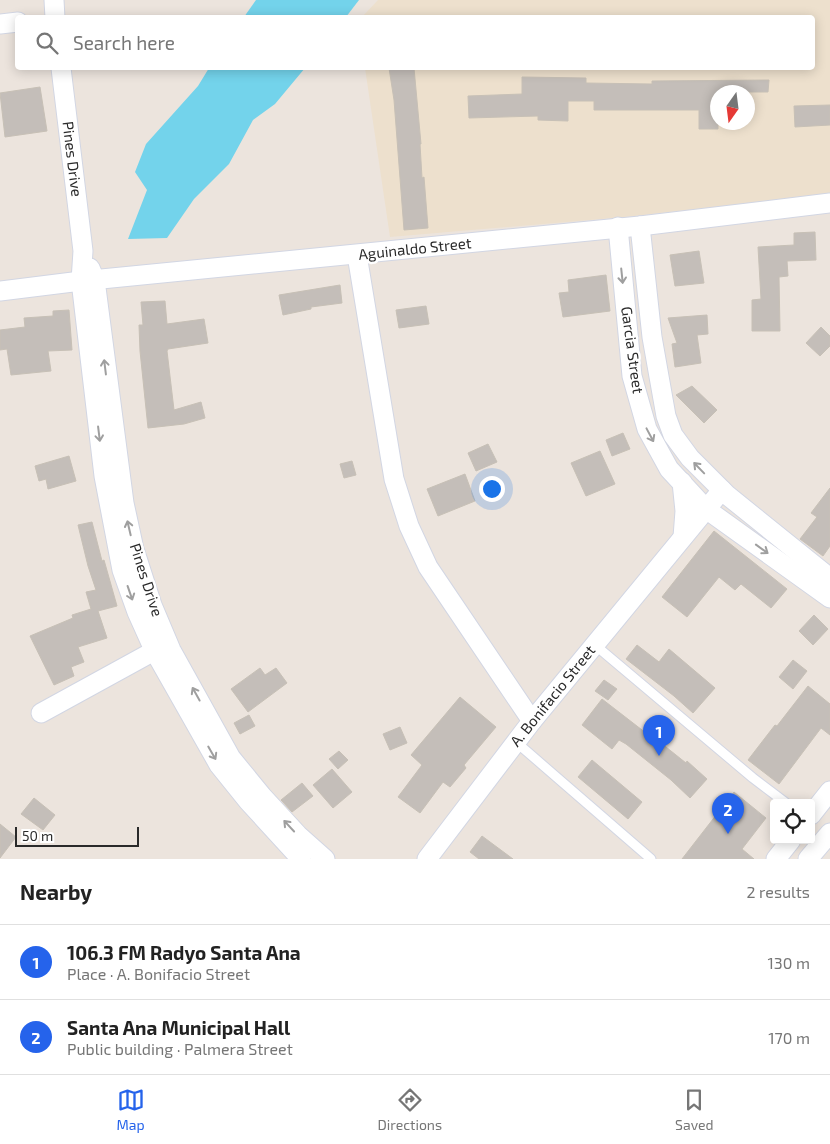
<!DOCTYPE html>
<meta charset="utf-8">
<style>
body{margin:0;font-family:"Exo 2",sans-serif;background:#f6f6f6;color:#222}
.controls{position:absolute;right:15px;bottom:15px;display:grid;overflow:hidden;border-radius:5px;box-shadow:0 2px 12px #0003}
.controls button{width:45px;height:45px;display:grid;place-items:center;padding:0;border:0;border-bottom:1px solid #e0e0e0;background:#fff;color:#222;font:25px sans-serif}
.compass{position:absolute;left:710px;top:85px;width:45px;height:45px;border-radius:50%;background:#fff;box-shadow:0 2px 12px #0003;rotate:194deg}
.scale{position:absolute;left:15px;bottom:12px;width:124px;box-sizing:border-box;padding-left:5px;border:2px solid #2a2a2a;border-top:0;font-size:14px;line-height:18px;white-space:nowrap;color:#2a2a2a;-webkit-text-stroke:4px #fff;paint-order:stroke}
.you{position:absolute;left:491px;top:488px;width:18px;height:18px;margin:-12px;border:4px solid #fff;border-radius:50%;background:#1a73e8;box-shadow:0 0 0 8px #1a73e833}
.badge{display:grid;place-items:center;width:32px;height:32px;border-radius:50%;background:#2563eb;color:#fff;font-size:16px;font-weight:700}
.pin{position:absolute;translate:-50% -41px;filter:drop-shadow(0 1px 2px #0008)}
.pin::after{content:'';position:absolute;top:26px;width:18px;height:15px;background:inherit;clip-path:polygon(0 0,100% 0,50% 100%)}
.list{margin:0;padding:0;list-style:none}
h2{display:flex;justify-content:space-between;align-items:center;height:65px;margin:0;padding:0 20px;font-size:21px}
h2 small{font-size:16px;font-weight:400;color:#767676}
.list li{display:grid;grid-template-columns:32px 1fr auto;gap:15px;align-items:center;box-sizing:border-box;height:75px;padding:0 20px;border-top:1px solid #e0e0e0}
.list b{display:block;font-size:19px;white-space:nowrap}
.list p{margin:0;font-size:16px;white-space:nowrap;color:#767676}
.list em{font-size:16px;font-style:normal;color:#767676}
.icon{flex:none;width:28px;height:28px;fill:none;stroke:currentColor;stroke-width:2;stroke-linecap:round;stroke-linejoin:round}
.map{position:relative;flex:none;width:830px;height:859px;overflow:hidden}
.search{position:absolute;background:#fff;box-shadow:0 2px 12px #0003;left:15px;right:15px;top:15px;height:55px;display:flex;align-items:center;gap:12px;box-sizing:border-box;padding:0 18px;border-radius:5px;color:#767676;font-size:19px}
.sheet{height:215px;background:#fff}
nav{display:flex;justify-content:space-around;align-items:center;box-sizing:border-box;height:70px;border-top:1px solid #e0e0e0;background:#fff;font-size:14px;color:#767676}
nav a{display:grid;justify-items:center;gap:2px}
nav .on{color:#2563eb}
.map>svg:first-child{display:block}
</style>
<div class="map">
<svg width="830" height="859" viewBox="0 0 830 859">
<rect width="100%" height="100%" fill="#ece4dd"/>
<path fill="#ede0cd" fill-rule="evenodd" d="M 378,0 L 830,0 L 830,194 L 625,217 L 390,237 L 365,68 L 812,68 L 812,18 L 361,18 ZM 718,92 L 748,92 L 748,122 L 718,122 Z"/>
<g fill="#73d3eb">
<polygon points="256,0 359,0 346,17 244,17"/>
<polygon points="209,68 305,68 275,104 253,120 229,164 194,199 167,238 128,239 147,190 135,172 146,144 198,86"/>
</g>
<g fill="#c4beb9" stroke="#c7c0b6">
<polygon points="389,68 414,68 421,144 420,144 422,178 424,177 428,228 404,230 394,100"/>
<polygon points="522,77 586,78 586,83 652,84 652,81 769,80 768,92 718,92 718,129 699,129 699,110 594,110 594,101 568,101 568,121 538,120 538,116 469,118 468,96 522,94"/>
<polygon points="40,87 47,131 5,137 0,93"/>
<polygon points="830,105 830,125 795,127 794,106"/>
<polygon points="815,232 816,260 787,261 788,276 779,277 780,331 752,331 752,300 761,299 758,247 794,245 794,233"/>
<polygon points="699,251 704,283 675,286 670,255"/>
<polygon points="606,275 610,311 563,317 559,293 569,292 568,280"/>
<polygon points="340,285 342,303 311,307 311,309 283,315 279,295"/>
<polygon points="165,301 167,324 204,319 208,343 168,349 167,351 174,410 201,402 205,418 184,424 148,428 140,351 139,325 143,325 141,302"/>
<polygon points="426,306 429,324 399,328 396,310"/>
<polygon points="69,310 72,350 48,351 51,371 11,375 7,349 0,350 0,330 25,327 24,318 53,316 53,311"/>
<polygon points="707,315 708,334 697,335 701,363 675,367 672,344 677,343 668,318"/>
<polygon points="821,327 830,336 830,346 820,356 806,343"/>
<polygon points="692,386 717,410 704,423 676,395"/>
<polygon points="623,433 630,449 612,456 606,440"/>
<polygon points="488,444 497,462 476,471 468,453"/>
<polygon points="600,451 615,484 586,496 571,463"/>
<polygon points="69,456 76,481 48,489 46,479 39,481 35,466"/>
<polygon points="352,461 356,475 344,478 340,464"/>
<polygon points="465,474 475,501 438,516 427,489"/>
<polygon points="830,488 830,546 823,556 800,539 817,517 811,513"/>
<polygon points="92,522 102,561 104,560 117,606 98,611 107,638 78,647 84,662 71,667 74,676 54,685 30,636 73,618 72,615 91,609 86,592 96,590 88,566 78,525"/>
<polygon points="714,531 787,589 771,608 741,584 735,590 719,577 687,617 662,597"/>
<polygon points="814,615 828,629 813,645 799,631"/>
<polygon points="637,645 659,662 669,649 715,688 693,713 674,696 626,659"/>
<polygon points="793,660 807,671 793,689 779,677"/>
<polygon points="260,668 265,675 276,668 287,683 248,712 231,689"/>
<polygon points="604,680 617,689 608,700 595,691"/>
<polygon points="808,686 830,704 830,735 821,728 779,784 748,760 775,725 777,726"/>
<polygon points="460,697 496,727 464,765 466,768 450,787 443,782 420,813 398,797 422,765 411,755"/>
<polygon points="602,699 655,740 656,739 686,763 687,761 707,779 690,798 671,780 626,744 619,740 612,749 582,725"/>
<polygon points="249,715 255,726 240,734 234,723"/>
<polygon points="400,727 407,743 390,750 383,734"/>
<polygon points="339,751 348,760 338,769 329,759"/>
<polygon points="592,760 642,802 628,819 578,777"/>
<polygon points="332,769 352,792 333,808 313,785"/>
<polygon points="302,783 313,796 292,812 281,800"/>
<polygon points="734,792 766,818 742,849 754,859 682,859"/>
<polygon points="34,798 55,815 43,830 21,814"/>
<polygon points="0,824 16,837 0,858"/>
<polygon points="482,836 513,859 479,859 470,852"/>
</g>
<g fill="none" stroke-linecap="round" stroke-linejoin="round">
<defs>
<g id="lane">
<polyline points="595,645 753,778 786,803"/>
<polyline points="516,742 651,859"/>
</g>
<g id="street">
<polyline points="54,0 55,18"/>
<polyline points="0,24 18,22"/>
<polyline points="61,68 83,251 81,281 104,476 122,570 137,612 155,652 219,765 248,801 301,859"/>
<polyline points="640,226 652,337 666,416 673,435 690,458 727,495 830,578"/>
<polyline points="618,227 632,376 647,429 669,469 706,509 830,598"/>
<polyline points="357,255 394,479 409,526 428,567 532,721"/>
<polyline points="90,268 95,280 124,503 134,549 152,605 171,650 231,758 262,796 298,835 325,859"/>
<polyline points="0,291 81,281 640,226 830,203"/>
<polyline points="682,482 685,511 683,537"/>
<polyline points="41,713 165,645"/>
<polyline points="811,815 830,791"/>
<polyline points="427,859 532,721 722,490"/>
<polyline points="776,859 791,840"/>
<polyline points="808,859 830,833"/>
</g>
</defs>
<use href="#lane" stroke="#d2d6e3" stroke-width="11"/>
<use href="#street" stroke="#d2d6e3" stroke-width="21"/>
<use href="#lane" stroke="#fff" stroke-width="9"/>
<use href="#street" stroke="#fff" stroke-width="19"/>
</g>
<defs><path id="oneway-shaft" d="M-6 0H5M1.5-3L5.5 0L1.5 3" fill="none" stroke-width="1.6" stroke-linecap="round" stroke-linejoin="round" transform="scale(1.25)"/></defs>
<g stroke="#9f9f9f">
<use href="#oneway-shaft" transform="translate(622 276) rotate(84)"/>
<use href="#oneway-shaft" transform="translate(105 367) rotate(-97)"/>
<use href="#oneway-shaft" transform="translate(99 434) rotate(83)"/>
<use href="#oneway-shaft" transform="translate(650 435) rotate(62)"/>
<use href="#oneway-shaft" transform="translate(699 468) rotate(-134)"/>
<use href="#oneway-shaft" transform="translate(129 528) rotate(-103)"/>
<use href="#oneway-shaft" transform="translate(762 549) rotate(36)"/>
<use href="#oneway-shaft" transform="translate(130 593) rotate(71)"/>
<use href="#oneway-shaft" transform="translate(196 694) rotate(-119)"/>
<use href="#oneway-shaft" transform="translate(212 753) rotate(60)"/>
<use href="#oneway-shaft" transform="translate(289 826) rotate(-133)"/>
</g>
<g text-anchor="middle" stroke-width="5" stroke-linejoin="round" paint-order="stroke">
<g font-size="15" fill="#2a2a2a" stroke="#fff">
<text transform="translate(72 159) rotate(83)" y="5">Pines Drive</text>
<text transform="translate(415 249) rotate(-6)" y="5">Aguinaldo Street</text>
<text transform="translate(632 350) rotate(82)" y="5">Garcia Street</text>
<text transform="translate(146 580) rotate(72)" y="5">Pines Drive</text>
<text transform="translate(553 696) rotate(-51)" y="5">A. Bonifacio Street</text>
</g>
</g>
</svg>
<div class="controls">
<button><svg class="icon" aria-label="locate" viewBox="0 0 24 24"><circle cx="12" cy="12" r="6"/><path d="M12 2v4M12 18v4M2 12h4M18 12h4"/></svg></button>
</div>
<svg class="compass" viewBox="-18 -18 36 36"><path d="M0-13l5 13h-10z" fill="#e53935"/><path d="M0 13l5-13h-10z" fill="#767676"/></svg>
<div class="scale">50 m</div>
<div class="you"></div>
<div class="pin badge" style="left:659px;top:756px">1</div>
<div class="pin badge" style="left:728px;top:834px">2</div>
<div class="search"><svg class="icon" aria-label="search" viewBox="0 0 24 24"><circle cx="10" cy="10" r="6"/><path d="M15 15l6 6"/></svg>Search here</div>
</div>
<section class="sheet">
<h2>Nearby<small>2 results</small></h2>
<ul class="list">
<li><span class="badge">1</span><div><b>106.3 FM Radyo Santa Ana</b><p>Place · A. Bonifacio Street</p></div><em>130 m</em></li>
<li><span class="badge">2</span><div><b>Santa Ana Municipal Hall</b><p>Public building · Palmera Street</p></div><em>170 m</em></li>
</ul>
</section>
<nav>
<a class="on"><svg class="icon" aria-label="map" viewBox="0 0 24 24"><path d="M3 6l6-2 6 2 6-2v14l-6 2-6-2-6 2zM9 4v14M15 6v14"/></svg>Map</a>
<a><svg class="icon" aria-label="directions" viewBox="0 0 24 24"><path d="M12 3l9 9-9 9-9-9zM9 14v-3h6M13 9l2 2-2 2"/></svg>Directions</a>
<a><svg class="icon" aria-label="saved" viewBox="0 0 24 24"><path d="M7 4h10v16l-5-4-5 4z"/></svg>Saved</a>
</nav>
